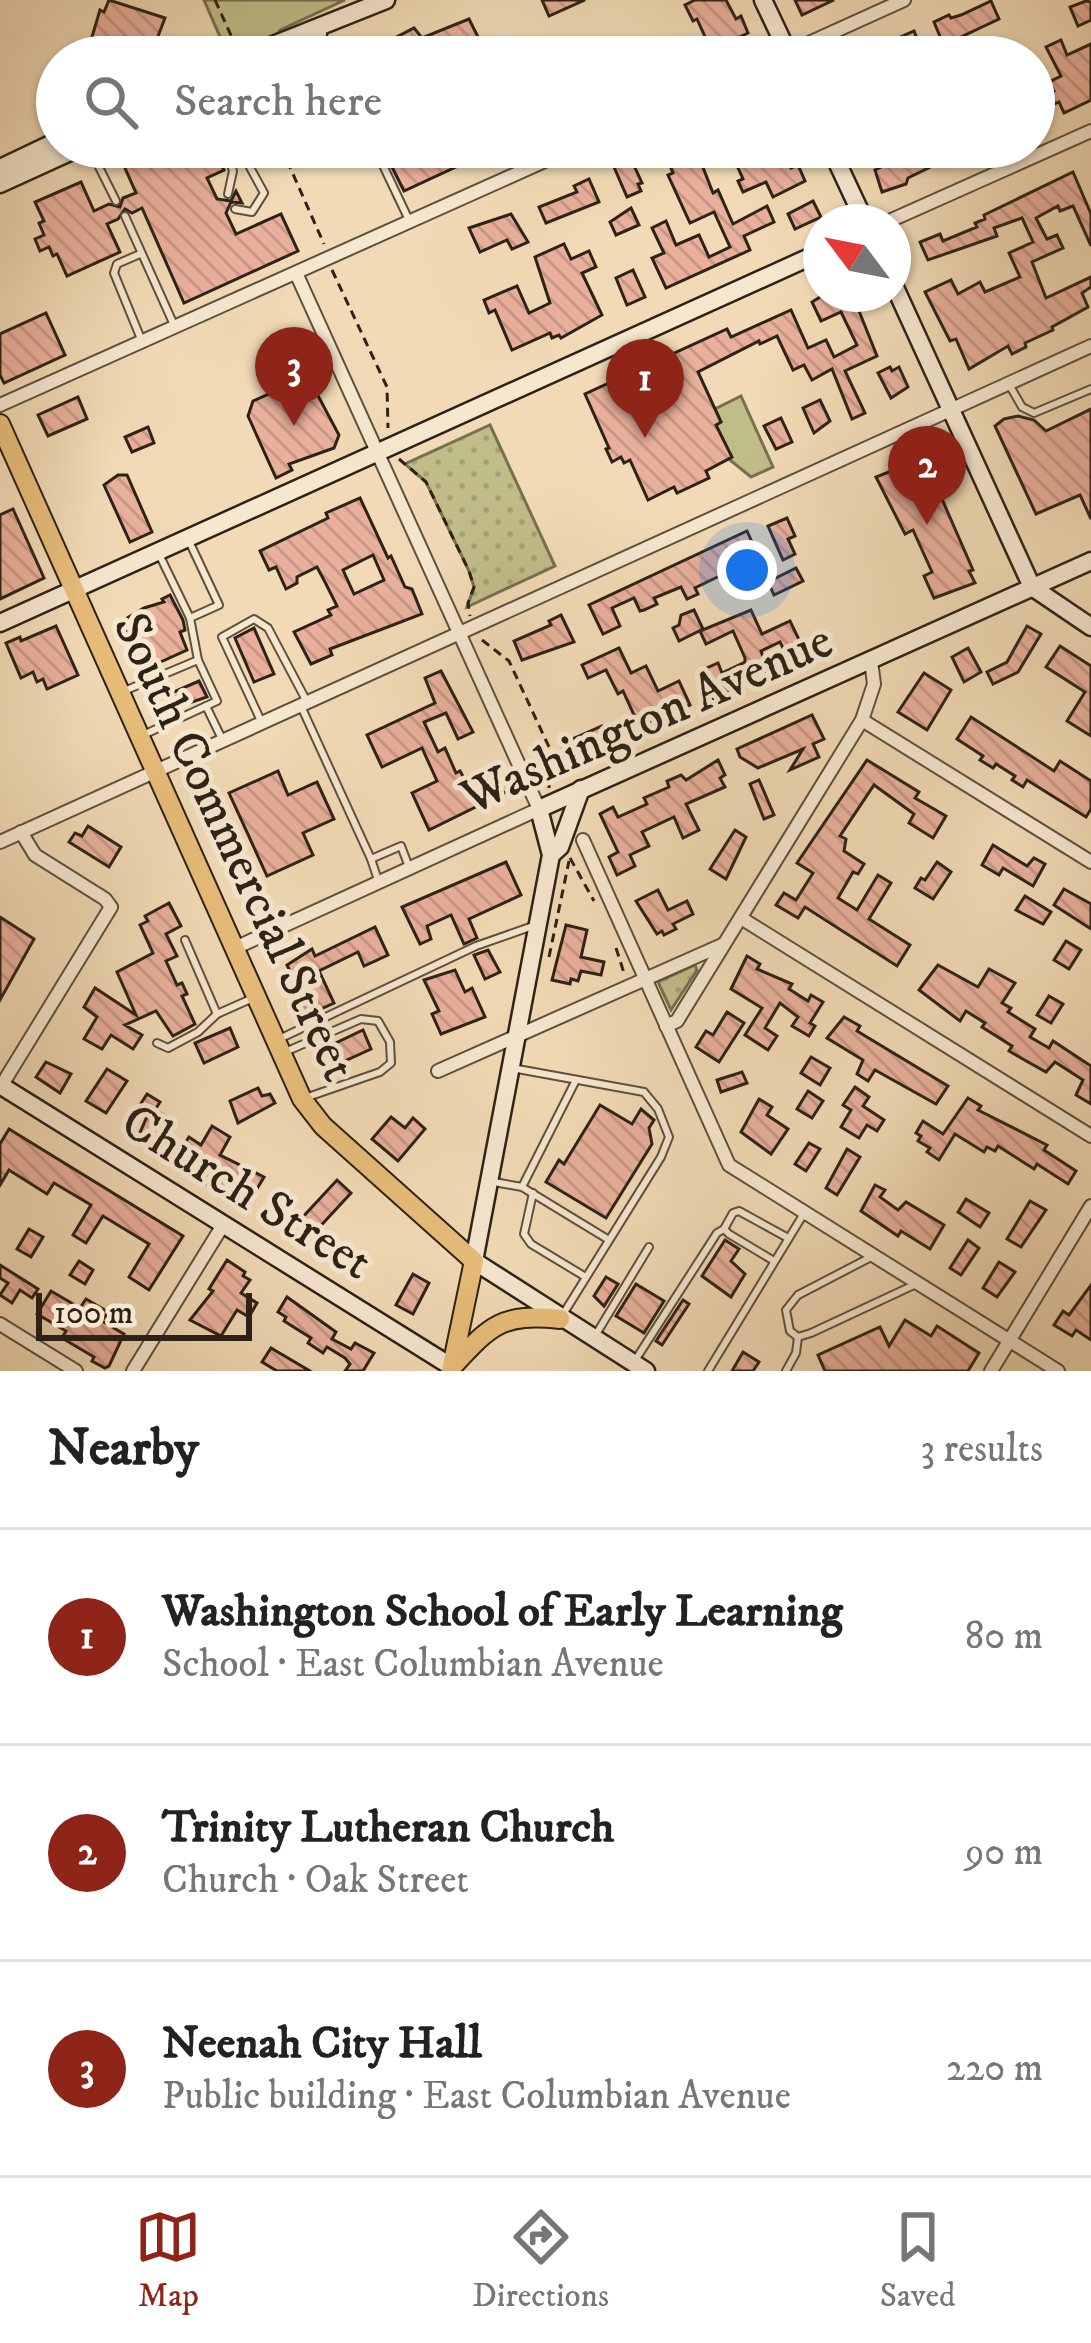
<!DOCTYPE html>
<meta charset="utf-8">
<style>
body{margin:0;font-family:"IM FELL DW Pica",serif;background:#f6f6f6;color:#222}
.compass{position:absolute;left:803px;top:204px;width:108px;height:108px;border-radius:50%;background:#fff;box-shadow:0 3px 9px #0004;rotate:302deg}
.scale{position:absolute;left:36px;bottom:30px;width:216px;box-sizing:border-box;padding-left:12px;border:6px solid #2d2215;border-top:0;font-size:33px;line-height:42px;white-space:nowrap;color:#2d2215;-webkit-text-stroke:9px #f6e7cf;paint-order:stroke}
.you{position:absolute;left:747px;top:570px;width:42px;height:42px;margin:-30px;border:9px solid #fff;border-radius:50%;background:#1a73e8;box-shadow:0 0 0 18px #1a73e833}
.badge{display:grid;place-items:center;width:78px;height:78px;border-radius:50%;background:#8f2418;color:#fff;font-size:39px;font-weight:700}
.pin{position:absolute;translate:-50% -99px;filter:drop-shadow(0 3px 6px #0008)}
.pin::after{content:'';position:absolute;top:63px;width:42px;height:36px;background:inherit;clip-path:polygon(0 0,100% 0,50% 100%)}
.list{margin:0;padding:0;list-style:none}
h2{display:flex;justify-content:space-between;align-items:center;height:156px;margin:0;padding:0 48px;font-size:51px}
h2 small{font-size:39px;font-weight:400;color:#767676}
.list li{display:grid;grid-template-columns:78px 1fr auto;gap:36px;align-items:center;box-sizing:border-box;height:216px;padding:0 48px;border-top:3px solid #e0e0e0}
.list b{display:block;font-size:45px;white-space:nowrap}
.list p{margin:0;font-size:39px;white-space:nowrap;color:#767676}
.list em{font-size:39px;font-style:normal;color:#767676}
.icon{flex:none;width:66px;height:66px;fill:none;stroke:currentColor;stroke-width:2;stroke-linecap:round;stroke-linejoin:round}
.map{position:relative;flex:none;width:1091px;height:1371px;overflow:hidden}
.search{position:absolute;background:#fff;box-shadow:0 3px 9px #0004;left:36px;right:36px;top:36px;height:132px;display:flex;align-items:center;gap:30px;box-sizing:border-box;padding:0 42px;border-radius:66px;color:#767676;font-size:45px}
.sheet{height:804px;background:#fff}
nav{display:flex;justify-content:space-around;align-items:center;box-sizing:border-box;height:168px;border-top:3px solid #e0e0e0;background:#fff;font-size:33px;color:#767676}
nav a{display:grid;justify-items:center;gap:6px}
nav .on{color:#8f2418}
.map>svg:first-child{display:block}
</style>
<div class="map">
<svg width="1091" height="1371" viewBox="0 0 1091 1371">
<defs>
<pattern id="grass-dots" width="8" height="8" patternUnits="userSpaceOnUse" patternTransform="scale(3)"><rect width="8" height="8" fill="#c1bd89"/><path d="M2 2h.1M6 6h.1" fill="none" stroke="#a6a275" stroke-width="1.8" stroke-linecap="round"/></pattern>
<pattern id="building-back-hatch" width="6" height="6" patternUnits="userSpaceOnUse" patternTransform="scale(3)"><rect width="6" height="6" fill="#e9b09b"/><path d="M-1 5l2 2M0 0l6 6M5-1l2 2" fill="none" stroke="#c89785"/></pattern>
</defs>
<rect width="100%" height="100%" fill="#f1dab5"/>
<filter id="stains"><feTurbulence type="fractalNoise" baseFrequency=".00167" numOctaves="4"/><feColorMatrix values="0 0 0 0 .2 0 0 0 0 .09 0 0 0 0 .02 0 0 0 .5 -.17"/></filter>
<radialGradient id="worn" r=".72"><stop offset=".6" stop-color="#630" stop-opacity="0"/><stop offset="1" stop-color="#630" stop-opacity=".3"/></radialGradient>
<g fill="url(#grass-dots)" stroke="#77704f" stroke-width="3">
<polygon points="490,425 555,566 467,607 474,587 469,571 426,482 405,464"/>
<polygon points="695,965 697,970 671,1010 658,982"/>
</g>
<g fill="#c1bd89" stroke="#77704f" stroke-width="3">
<polygon points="204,0 345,0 280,30 278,35 228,55"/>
<polygon points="741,396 773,467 751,477 730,460 716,425 721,422 715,409"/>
</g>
<g fill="url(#building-back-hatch)" stroke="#2d2215" stroke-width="3" fill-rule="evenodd">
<polygon points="109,0 165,18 150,57 86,57 100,10 104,12"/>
<polygon points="542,0 585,0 549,16"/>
<polygon points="695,0 726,0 736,19 741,16 748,33 711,50 697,19 693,21 685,5"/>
<polygon points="795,0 834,0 802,15"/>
<polygon points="991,1 999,19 961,37 966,48 947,53 934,22 949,15 951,18 961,15"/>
<polygon points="1086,1 1091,2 1091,20 1078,26 1070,7"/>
<polygon points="469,19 488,57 368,57 395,43 393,39 414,28 422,38"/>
<polygon points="914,31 925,57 855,57"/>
<polygon points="1061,40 1067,55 1091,44 1091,100 1064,113 1059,102 1034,113 1034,100 1054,91 1049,82 1061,76 1046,47"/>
<polygon points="148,147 213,147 224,170 207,178 217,199 231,201 236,191 242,203 231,202 226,213 236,234 281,214 298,251 184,303 142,208 132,213 125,209 118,219 107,224 120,252 67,276 57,254 53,256 49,247 40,251 35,239 44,235 39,223 44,221 35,202 81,182 94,211 109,204 120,207 123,198 136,193 121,159"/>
<polygon points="410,147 452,147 460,165 404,191 388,159"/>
<polygon points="691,147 695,147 713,193 718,190 733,224 767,206 774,222 744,236 750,250 666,288 652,258 664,253 652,228 666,221 676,245 699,235 709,257 730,247 714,212 690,223 668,175 673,173 667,158"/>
<polygon points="737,147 784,147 791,168 798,165 805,181 773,197 766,182 743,192 738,181 743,179 730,150"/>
<polygon points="881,147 922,147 925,153 939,147 985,147 955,161 953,156 908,178 906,184 882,192 875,170 889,163"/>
<polygon points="631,159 642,183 638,184 641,191 627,197 614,167"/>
<polygon points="1073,172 1091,214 1091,246 1073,206 1060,211 1058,206 1036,218 1047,239 1057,235 1063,248 1032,262 1046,298 1091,277 1091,287 1082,293 1088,307 1052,327 1053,330 1025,343 1026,347 1012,354 1008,346 969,369 956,339 950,341 925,292 951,280 958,294 980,282 985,292 1020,277 1009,253 1033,242 1022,218 994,228 997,236 928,260 920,242 940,234 943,241 977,227 975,223 985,219 984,215"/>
<polygon points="589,179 599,202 546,223 539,207 577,192 574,186"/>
<polygon points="813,201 821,217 795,229 788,214"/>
<polygon points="631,208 639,225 616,235 610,222"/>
<polygon points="511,214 528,242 512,249 507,240 480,252 469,228"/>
<polygon points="564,244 571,259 589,251 596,267 582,273 602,315 561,338 559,335 552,338 550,333 512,350 495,310 489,313 484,300 517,286 529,313 550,303 535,257"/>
<polygon points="633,270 645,297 627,305 616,278"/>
<polygon points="825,294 884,294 864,304 865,308 859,311 877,356 845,371 865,413 852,419 832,369 812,380 804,365 793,370 777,336 760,344 759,341 698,372 721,422 716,425 732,457 706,471 709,478 677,493 674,487 648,500 630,460 624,463 621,457 612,462 606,449 609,448 585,394 727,329 731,337 791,310 808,348 826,340 834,357 857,345 841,312 821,321 812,302"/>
<polygon points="46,313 65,355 4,383 0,375 0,334"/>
<polygon points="890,367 892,371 899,367 908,387 891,398 878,373"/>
<polygon points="315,373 322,389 316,392 339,435 334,448 289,464 292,470 276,478 248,416 253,401"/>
<polygon points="78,397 87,419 48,436 38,415"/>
<polygon points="820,400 830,421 814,433 803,408"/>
<polygon points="1091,409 1091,519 1080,495 1036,514 995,426 1004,419 1018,416 1034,420 1046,431"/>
<polygon points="781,418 792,442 776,449 764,426"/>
<polygon points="148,427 154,443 132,452 125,437"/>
<polygon points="924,458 973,570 969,571 975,583 934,598 924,576 932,572 913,530 905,534 876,477"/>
<polygon points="118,475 127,475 152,532 130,542 104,485"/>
<path d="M 360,498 L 388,558 L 391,556 L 405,587 L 412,589 L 422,614 L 330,649 L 332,655 L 311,664 L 294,632 L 331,615 L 328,610 L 337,606 L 326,584 L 317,567 L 297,577 L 297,583 L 286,589 L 276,567 L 269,570 L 260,551 L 328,518 L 326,513 ZM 373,555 L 384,580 L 354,594 L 343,570 Z"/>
<polygon points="13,509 44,578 0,599 0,515"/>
<polygon points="787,518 795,536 788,539 795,554 783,560 768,526"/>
<polygon points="747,531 761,562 742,571 740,566 695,588 698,594 687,599 681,587 654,598 657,604 644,610 640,611 634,598 612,608 620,626 603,634 589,605"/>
<polygon points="796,568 803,581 774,595 768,582"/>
<polygon points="170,595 183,620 185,630 180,632 187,650 156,664 148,646 133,653 124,632 128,630 124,620 144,608 164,602 162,599"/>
<polygon points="694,610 703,629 679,641 673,628 679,625 681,615"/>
<polygon points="751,610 762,634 790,621 804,650 788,658 780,642 761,651 768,672 714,700 700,671 718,663 722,673 745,662 745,658 733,631 706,644 700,631"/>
<polygon points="561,615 574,642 522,660 514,641 551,625 549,621"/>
<polygon points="56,626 78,675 47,689 43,679 37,682 33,672 21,678 6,643 20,637 21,641"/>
<polygon points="1027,626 1041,634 1018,672 993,684 987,672 1007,662"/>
<polygon points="254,628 274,674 254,682 235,638"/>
<polygon points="1060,646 1091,666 1091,736 1067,721 1085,692 1046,667"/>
<polygon points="619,648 631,673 646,666 658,691 679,681 690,705 639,726 623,691 618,694 606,670 588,678 582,665"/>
<polygon points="968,648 981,672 964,682 952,657"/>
<polygon points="441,671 473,732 458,739 446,713 424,722 438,752 445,748 456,773 460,771 464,778 494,764 510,790 429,830 412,793 437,781 422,748 382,767 367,735 435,703 425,678"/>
<polygon points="924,673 951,690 927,730 898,712"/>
<polygon points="199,681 207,697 175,708 169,694"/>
<polygon points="812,715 824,739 813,744 819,757 790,770 803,749 758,768 740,757 737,749"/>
<polygon points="971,717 1054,771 1060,761 1091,781 1091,809 1086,817 1027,780 1023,787 1012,780 1015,776 996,764 993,768 980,760 983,756 957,739"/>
<polygon points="602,726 609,741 586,751 589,758 571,766 561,744"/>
<polygon points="718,760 725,775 720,778 725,787 686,804 699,830 683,838 674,817 642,832 649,846 630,855 635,866 617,875 609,857 618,852 600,814 613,807 618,817 647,804 644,798 669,787 667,781 681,775 686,780"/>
<polygon points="867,760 919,792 915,798 946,816 933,838 909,823 914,814 874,785 840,836 846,839 844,851 864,864 858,874 853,872 838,898 857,910 878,875 891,883 869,919 910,945 897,966 805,907 798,918 776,905 784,893 796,900 813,873 797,863"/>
<polygon points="278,771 288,795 317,782 334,819 303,833 313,855 267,876 229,793"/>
<polygon points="759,780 774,815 764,819 750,784"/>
<polygon points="88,826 121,847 109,867 69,842 75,833 82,836"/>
<polygon points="735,830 746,837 726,879 710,869"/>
<polygon points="993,845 1027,866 1034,858 1045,864 1033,886 1003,868 999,875 982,865"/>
<polygon points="506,862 521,895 469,919 477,938 464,944 451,915 427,926 431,939 420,944 402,907"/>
<polygon points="937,862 951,872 933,899 915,888 921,878 925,880"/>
<polygon points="1064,889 1091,904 1091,929 1054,905"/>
<polygon points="658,890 668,910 687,901 693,914 673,924 676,929 664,935 662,931 657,934 636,901"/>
<polygon points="1025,896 1051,912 1043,924 1016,910"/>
<polygon points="169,903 181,926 166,934 177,956 166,961 177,985 182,983 187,994 182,996 195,1024 173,1036 156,1011 125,1025 142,1035 133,1049 111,1035 102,1049 84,1039 97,1017 84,1007 95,988 136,1015 117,972 153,953 140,925 148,921 145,916"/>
<polygon points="0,917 34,939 0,1000"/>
<polygon points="566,925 587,930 581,957 604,962 601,975 581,971 578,981 571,979 570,984 552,980"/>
<polygon points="375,927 388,955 364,966 358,952 319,971 334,1003 301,1018 292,998 301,994 287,965 312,949 315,956"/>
<polygon points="1066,941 1081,950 1069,969 1054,960"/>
<polygon points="488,950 500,972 485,979 474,955"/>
<polygon points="747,956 760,964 757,969 792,984 789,989 808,1001 811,995 823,1002 810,1023 815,1026 809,1036 792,1026 798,1017 780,1003 765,1028 777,1036 768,1050 745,1035 762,1008 731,989"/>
<polygon points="938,965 978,987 989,969 1015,983 1002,1003 1011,1008 1008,1012 1035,1029 1030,1037 1049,1048 1053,1041 1091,1066 1091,1104 1076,1095 1083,1080 1055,1062 1046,1072 1021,1058 1009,1051 1012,1046 982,1027 985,1023 966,1011 960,1021 919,990"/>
<polygon points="455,970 465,992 472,988 485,1017 441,1034 432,1014 439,1011 424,980"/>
<polygon points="1049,996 1063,1004 1051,1023 1037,1015"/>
<polygon points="727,1012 744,1023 719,1062 696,1047 706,1031 713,1035"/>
<polygon points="844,1017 860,1026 857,1031 948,1086 936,1104 875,1070 868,1081 857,1074 863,1060 827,1038"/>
<polygon points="230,1028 238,1047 204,1063 195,1043"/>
<polygon points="363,1030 371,1049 325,1070 317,1052"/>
<polygon points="811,1057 830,1068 820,1085 801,1073"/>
<polygon points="46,1062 71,1074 60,1093 36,1077"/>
<polygon points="107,1069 127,1081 106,1113 86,1101"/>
<polygon points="742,1072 747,1083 721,1092 717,1080"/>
<polygon points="855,1087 869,1097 863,1106 884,1120 877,1131 867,1125 859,1138 841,1127 851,1110 843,1105"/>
<polygon points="258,1088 262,1096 270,1094 275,1103 238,1123 230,1101"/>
<polygon points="808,1091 823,1101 812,1118 797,1109"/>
<polygon points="147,1094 160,1102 155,1110 169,1118 153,1144 139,1135 148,1114 138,1108"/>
<polygon points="968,1098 981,1106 978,1110 1047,1145 1044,1150 1076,1171 1068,1184 1037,1164 1034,1169 998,1146 995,1151 987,1147 984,1152 955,1134 939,1160 927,1152 930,1148 918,1141 921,1136 916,1133 923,1121 943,1134"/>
<polygon points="759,1099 772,1107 767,1115 788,1129 771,1154 741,1132"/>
<polygon points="600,1105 632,1124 641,1109 654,1120 649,1128 652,1144 606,1218 546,1182 559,1160 564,1164"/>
<polygon points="391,1117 405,1128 413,1118 425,1129 398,1161 372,1139"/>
<polygon points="212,1126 230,1137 220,1155 264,1177 245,1209 173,1162 189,1137 201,1145"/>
<polygon points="9,1129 183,1236 149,1290 129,1277 149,1244 103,1216 86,1243 73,1235 91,1205 54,1183 47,1194 9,1170 0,1185 0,1144"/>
<polygon points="809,1143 820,1149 806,1171 795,1164"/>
<polygon points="847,1149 860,1157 837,1195 826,1188"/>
<polygon points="337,1180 351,1193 315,1232 301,1219"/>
<polygon points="875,1185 885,1190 880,1197 898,1210 906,1202 944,1225 930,1249 901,1231 898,1236 861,1211"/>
<polygon points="966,1199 989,1213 980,1227 958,1212"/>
<polygon points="1030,1201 1046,1210 1021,1247 1007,1239"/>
<polygon points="29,1229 43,1237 31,1257 17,1249"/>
<polygon points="725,1240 739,1249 731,1261 745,1274 731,1297 702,1276"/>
<polygon points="968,1240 979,1248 961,1275 950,1268"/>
<polygon points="227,1260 245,1272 243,1276 250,1280 241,1293 257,1303 249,1317 237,1310 221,1336 190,1320 213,1291 209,1289"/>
<polygon points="79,1261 93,1270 85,1284 70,1275"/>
<polygon points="999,1262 1015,1272 997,1297 983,1288"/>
<polygon points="0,1265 38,1289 32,1298 20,1290 12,1303 0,1295 8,1283 0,1278"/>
<polygon points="413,1274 429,1283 413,1314 396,1305"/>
<polygon points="606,1277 618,1284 604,1306 594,1296"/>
<polygon points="636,1284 664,1301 644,1333 616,1316"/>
<polygon points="1091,1285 1091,1340 1076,1330 1072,1336 1054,1325 1063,1311 1069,1315"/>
<polygon points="51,1291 80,1308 86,1299 108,1312 102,1321 124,1334 109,1366 105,1368 92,1361 94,1357 62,1338 66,1331 37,1314"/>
<polygon points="287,1297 336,1332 332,1339 351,1349 355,1343 374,1353 363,1371 345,1371 350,1364 345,1358 327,1347 323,1353 308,1343 311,1338 284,1321 286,1317 278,1312"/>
<polygon points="683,1300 689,1304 662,1345 656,1341"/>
<polygon points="905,1320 931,1336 937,1326 979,1353 968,1371 825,1371 818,1355 880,1327 889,1346"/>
<polygon points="271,1348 310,1371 277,1371 262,1362"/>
<polygon points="743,1352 759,1362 753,1371 732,1371"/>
</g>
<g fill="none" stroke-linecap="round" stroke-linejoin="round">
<defs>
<g id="lane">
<polyline points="89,147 116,201"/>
<polyline points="225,147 233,171 228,194"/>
<polyline points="387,147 380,159 408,218"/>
<polyline points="235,209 252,212 264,193 239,147"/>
<polyline points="125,216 174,325"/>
<polyline points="140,254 117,264 114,273 141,339"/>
<polyline points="1010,386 1022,407 1034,413 1091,389"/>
<polyline points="188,539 219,605 190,618"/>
<polyline points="158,552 190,618 198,660"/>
<polyline points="124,691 198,660 217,701 141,736"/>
<polyline points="300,704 371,859"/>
<polyline points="206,706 222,739"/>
<polyline points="261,721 222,637 254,619 268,628 306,700"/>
<polyline points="378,880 371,859 401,846 409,867"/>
<polyline points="185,940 217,1014"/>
<polyline points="277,1040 476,946 533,926"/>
<polyline points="157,1043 168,1048 198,1032 217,1014 253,998"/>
<polyline points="285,1052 361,1019 378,1021 390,1042 391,1063 380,1072 305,1098"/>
<polyline points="512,1068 644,1092 658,1109 669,1137 661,1157 562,1316"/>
<polyline points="494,1182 522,1187 576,1080"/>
<polyline points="522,1187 609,1240"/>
<polyline points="533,1193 524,1234 531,1244 584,1276"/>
<polyline points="873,1256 798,1295 786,1310 790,1331 798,1337 811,1333 914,1285"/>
<polyline points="774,1261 729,1234 724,1229 733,1213 739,1211 788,1238"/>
<polyline points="595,1336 649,1247"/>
<polyline points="636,1359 717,1233 724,1229"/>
<polyline points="708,1371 803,1215"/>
<polyline points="786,1371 796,1353 798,1337"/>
</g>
<g id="street">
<polyline points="778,57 904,0"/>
<polyline points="887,222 1091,131"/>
<polyline points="0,405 576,147"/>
<polyline points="862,720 1091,862"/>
<polyline points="583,840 729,1165 1058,1371"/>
<polyline points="0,842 1091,346"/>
<polyline points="741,918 1091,1136"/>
<polyline points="235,948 539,809 296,273"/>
<polyline points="666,1026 677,1021 688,1003 862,720 874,684 871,661"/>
<polyline points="438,1071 722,945"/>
<polyline points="0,1088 111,907 105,899 35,855 21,832"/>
<polyline points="0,1324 76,1371"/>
<polyline points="133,1371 223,1225"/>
<polyline points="991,1371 1091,1206"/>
</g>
<g id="secondary">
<polyline points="763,0 790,57"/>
<polyline points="243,57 386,0"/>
<polyline points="282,57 318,34"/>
<polyline points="830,147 865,222"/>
<polyline points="0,168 57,141"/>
<polyline points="0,184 81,147"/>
<polyline points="893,283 1032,587 1091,627"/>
<polyline points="0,623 821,252"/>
<polyline points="551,855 560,847 581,789"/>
<polyline points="0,1085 452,1367"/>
<polyline points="646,1371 474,1261 551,855 539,809 1091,561"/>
</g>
<g id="primary">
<polyline points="0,424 302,1099 323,1126 474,1261 451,1371"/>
<path d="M 452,1367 C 491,1325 501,1313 560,1319"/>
</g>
</defs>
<use href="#lane" stroke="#5e503d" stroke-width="10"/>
<use href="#street" stroke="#5e503d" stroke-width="16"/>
<use href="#secondary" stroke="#2d2215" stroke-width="21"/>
<use href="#primary" stroke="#2d2215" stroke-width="22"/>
<g stroke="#2d2215" stroke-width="3" stroke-dasharray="9 6" stroke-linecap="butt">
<polyline points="215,0 234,42"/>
<polyline points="281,147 324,244"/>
<polyline points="332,270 387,387 388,428"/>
<polyline points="399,459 426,482 469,571 474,587 468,603 470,616"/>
<polyline points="482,640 509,661 549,747 549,788"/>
<polyline points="570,858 594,901"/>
<polyline points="616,948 624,973"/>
<polyline points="549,957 569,861"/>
</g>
<use href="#lane" stroke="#f6e7cf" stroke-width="6"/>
<use href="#street" stroke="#f6e7cf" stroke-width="12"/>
<use href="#secondary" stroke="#f6e7cf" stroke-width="16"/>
<use href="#primary" stroke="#e8bd7a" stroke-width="18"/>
</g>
<g text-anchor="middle" stroke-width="10" stroke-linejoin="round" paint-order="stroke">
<g font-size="51" fill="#2d2215" stroke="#f6e7cf">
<text transform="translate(646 717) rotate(-24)" y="18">Washington Avenue</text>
<text transform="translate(237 846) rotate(65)" y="18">South Commercial Street</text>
<text transform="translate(248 1190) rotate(32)" y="18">Church Street</text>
</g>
</g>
<rect width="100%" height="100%" filter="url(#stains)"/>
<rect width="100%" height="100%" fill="url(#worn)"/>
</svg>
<svg class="compass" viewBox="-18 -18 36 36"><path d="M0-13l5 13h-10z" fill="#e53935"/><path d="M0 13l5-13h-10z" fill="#767676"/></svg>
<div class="scale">100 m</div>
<div class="you"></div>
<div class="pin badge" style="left:645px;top:438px">1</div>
<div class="pin badge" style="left:927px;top:525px">2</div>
<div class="pin badge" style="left:294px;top:426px">3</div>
<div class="search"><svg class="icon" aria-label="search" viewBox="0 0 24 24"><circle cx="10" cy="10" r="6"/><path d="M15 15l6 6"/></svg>Search here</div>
</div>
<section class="sheet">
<h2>Nearby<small>3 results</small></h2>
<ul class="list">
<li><span class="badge">1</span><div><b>Washington School of Early Learning</b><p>School · East Columbian Avenue</p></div><em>80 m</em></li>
<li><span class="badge">2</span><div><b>Trinity Lutheran Church</b><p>Church · Oak Street</p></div><em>90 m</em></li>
<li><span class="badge">3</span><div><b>Neenah City Hall</b><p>Public building · East Columbian Avenue</p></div><em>220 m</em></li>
</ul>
</section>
<nav>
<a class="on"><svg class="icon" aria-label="map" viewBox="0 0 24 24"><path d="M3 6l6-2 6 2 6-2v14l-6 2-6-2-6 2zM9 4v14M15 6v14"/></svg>Map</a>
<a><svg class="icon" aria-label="directions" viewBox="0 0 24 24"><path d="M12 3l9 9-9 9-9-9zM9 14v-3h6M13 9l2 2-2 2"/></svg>Directions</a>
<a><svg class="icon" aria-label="saved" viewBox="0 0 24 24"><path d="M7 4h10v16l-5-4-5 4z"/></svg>Saved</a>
</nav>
